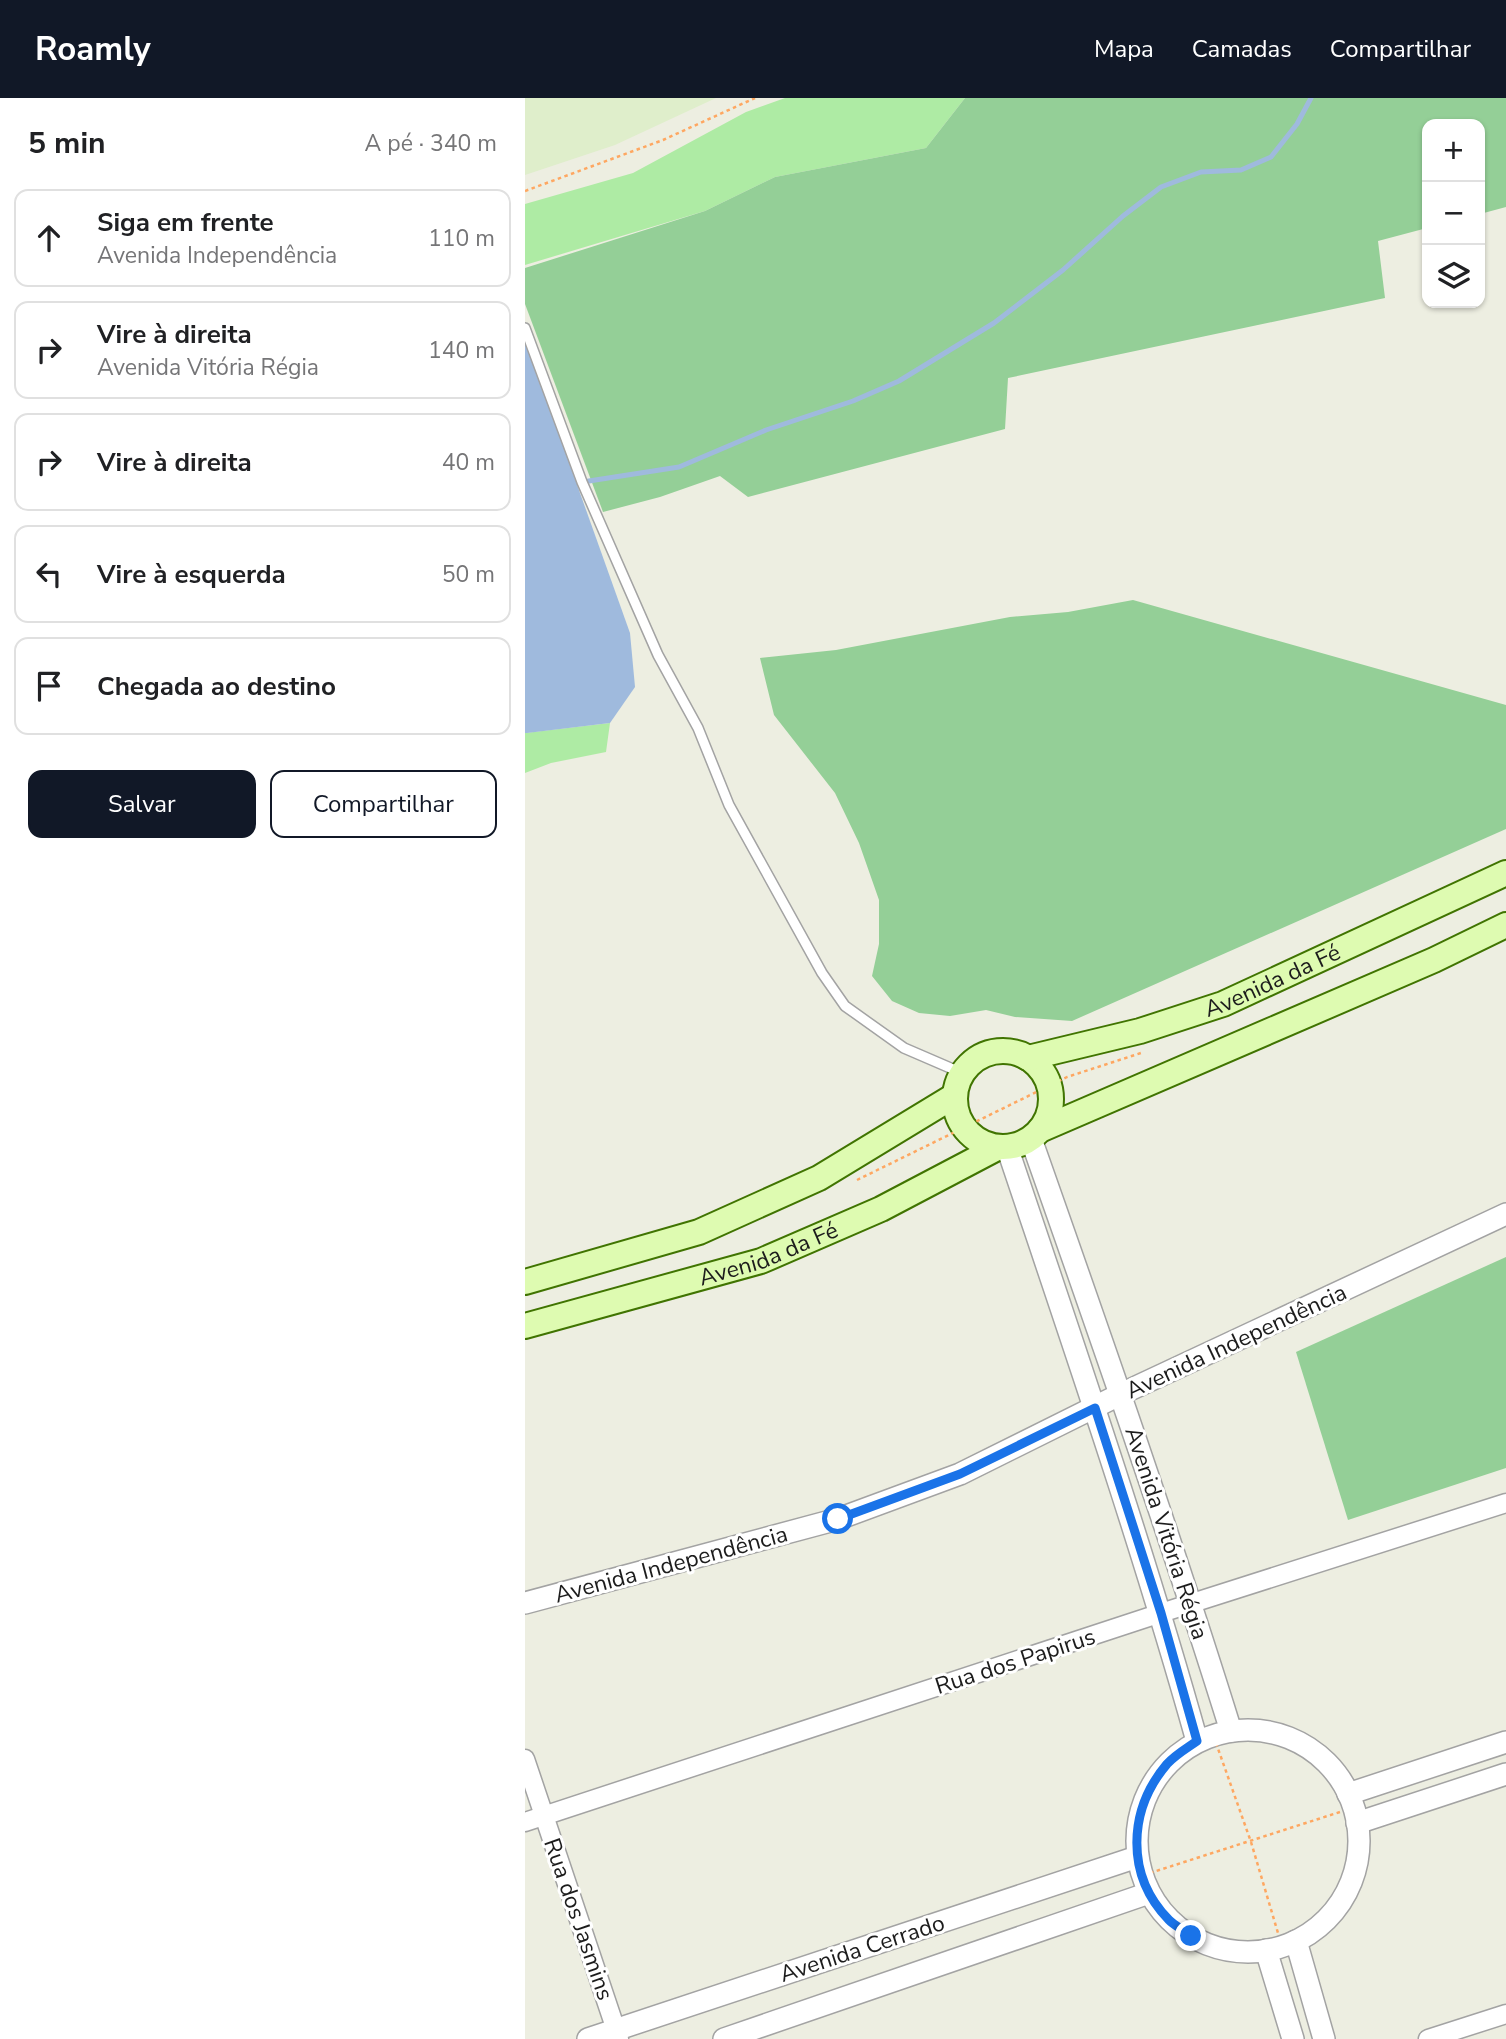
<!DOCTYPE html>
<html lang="pt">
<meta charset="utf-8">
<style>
body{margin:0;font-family:"Nunito Sans",sans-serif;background:#f6f6f6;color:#202124}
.controls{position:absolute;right:21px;top:21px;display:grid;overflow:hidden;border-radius:14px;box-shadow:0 2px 5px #0004}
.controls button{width:63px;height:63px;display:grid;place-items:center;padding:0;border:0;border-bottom:2px solid #e0e0e0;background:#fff;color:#202124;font:35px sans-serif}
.stop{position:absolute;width:21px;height:21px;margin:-16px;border:5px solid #1a73e8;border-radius:50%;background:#fff}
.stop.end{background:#1a73e8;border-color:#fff;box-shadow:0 2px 7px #0008}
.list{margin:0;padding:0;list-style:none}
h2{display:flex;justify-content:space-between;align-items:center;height:91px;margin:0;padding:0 28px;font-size:30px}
h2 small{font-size:23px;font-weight:400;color:#757577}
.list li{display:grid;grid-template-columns:46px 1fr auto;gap:21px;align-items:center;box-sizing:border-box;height:98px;margin:0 14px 14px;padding:0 14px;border:2px solid #e0e0e0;border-radius:14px}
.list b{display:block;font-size:26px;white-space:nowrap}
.list p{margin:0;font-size:23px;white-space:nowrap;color:#757577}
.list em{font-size:23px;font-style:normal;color:#757577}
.actions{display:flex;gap:14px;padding:21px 28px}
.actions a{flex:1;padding:16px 0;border:2px solid #111827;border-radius:14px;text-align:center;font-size:24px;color:#111827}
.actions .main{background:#111827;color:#fff}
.icon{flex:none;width:38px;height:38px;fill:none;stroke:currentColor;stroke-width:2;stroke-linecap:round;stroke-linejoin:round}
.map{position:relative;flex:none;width:981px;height:1941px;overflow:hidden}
header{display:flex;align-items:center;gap:42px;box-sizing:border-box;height:98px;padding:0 35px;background:#111827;color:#fff}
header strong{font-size:33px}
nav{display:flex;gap:38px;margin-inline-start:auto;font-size:24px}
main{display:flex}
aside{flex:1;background:#fff}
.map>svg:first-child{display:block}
</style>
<header>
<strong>Roamly</strong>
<nav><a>Mapa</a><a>Camadas</a><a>Compartilhar</a></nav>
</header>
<main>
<aside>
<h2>5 min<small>A pé · 340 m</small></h2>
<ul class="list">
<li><svg class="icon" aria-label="ahead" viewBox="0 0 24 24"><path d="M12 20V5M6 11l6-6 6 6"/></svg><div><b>Siga em frente</b><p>Avenida Independência</p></div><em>110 m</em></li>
<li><svg class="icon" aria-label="right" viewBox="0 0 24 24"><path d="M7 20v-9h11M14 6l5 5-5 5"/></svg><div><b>Vire à direita</b><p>Avenida Vitória Régia</p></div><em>140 m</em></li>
<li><svg class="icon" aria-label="right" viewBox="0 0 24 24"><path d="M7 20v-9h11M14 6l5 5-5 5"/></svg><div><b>Vire à direita</b></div><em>40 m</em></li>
<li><svg class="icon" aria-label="left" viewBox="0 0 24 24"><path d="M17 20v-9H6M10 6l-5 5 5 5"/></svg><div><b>Vire à esquerda</b></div><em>50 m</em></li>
<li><svg class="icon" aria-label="arrive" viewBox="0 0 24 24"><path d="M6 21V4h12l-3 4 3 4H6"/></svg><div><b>Chegada ao destino</b></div></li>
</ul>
<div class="actions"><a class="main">Salvar</a><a>Compartilhar</a></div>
</aside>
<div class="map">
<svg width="981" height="1941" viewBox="0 0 981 1941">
<rect width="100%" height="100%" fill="#edeee1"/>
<polygon fill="#dfeecb" points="0,0 191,0 90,47 0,77"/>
<g fill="#aeeba4">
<polygon points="260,0 440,0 401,50 250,79 180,113 0,167 0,106 108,75 221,14"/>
<polygon points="85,625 81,654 26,665 0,675 0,635"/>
</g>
<g fill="#94cf97">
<polygon points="440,0 981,0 981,109 955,116 955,26 902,26 902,130 853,143 860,200 483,280 480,331 223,399 195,378 135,399 78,414 0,206 0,170 180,113 250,79 401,50"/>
<polygon points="608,502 981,607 981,731 547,923 490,919 461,912 425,918 394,915 367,903 347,878 354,846 354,802 334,745 310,695 249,617 235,560 311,552 485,519 543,514"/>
<polygon points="981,1159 981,1370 823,1422 771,1254"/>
</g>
<polygon fill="#9fbadd" points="0,241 105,535 110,589 85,625 2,635 0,635"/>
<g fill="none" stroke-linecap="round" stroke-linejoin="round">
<polyline stroke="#9fbadd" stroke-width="5" points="51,385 154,369 241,332 328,303 374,283 469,225 538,172 598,118 636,89 676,74 716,72 746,59 772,26 786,0"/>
<defs>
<polyline id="service" points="0,230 57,384 133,557 173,630 204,707 297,875 320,908 379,950 437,975"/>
<g id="minor">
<polyline points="0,1661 94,1941"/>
<polyline points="0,1724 636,1515 981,1405"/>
<polyline points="903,1941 981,1916"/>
</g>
<g id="tertiary">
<path d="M 506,1041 C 575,1237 644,1434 706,1633"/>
<path d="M 482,1049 C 548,1246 616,1443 672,1643"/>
<polyline points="0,1505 313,1421 435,1376 596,1296 981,1116"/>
<circle cx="723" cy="1743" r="111"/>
<polyline points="823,1696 981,1644"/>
<polyline points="832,1725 981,1676"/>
<polyline points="771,1843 799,1941"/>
<polyline points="741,1852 768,1941"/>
<polyline points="63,1941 612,1759"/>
<polyline points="199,1941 624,1795"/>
</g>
<g id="secondary">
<circle cx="478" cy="1001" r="48"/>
<path id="s1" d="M 503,960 L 615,933 L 698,906 L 981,775"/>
<polyline points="515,1032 909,862 981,827"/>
<polyline points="0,1184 174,1134 294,1080 429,998"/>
<path id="s2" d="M 0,1228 L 236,1163 L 356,1111 L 474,1049"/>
</g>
</defs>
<use href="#service" stroke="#a3a3a3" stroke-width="12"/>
<use href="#minor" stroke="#a3a3a3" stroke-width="21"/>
<use href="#tertiary" stroke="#a3a3a3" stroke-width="24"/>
<use href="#secondary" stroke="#407401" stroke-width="28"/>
<g stroke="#fea761" stroke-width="2.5" stroke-dasharray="3.5 3.5" stroke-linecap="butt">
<polyline points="0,93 138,42 230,0"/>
<polyline points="332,1082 542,979 616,955"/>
<polyline points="691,1645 726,1744 753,1835"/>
<polyline points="625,1775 815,1714"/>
</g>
<use href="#service" stroke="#fff" stroke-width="9"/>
<use href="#minor" stroke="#fff" stroke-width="18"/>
<use href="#tertiary" stroke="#fff" stroke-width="21"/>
<use href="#secondary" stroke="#defbb1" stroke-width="24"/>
</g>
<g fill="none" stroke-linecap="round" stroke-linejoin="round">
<path stroke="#1a73e8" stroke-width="9" d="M 313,1421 L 435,1376 L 570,1310 L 636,1515 L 672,1643 C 662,1650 650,1657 642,1666 C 603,1712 600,1777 644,1822 C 650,1828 659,1832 666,1838"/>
</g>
<g text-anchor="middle" stroke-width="6" stroke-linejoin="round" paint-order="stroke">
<g font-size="23" fill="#1c1c1c" stroke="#fff">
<text dy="8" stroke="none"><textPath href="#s1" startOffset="257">Avenida da Fé</textPath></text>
<text dy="8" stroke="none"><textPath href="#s2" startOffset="254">Avenida da Fé</textPath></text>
<text transform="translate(711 1243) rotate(-25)" y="8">Avenida Independência</text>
<text transform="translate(642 1435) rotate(72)" y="8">Avenida Vitória Régia</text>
<text transform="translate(146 1466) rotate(-15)" y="8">Avenida Independência</text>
<text transform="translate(490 1563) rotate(-18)" y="8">Rua dos Papirus</text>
<text transform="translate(54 1821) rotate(71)" y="8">Rua dos Jasmins</text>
<text transform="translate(337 1850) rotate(-18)" y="8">Avenida Cerrado</text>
</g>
</g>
</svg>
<div class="controls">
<button>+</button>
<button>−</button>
<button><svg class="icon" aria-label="layers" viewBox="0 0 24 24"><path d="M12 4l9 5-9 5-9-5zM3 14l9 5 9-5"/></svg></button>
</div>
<div class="stop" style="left:313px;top:1421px"></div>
<div class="stop end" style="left:666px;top:1838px"></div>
</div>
</main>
